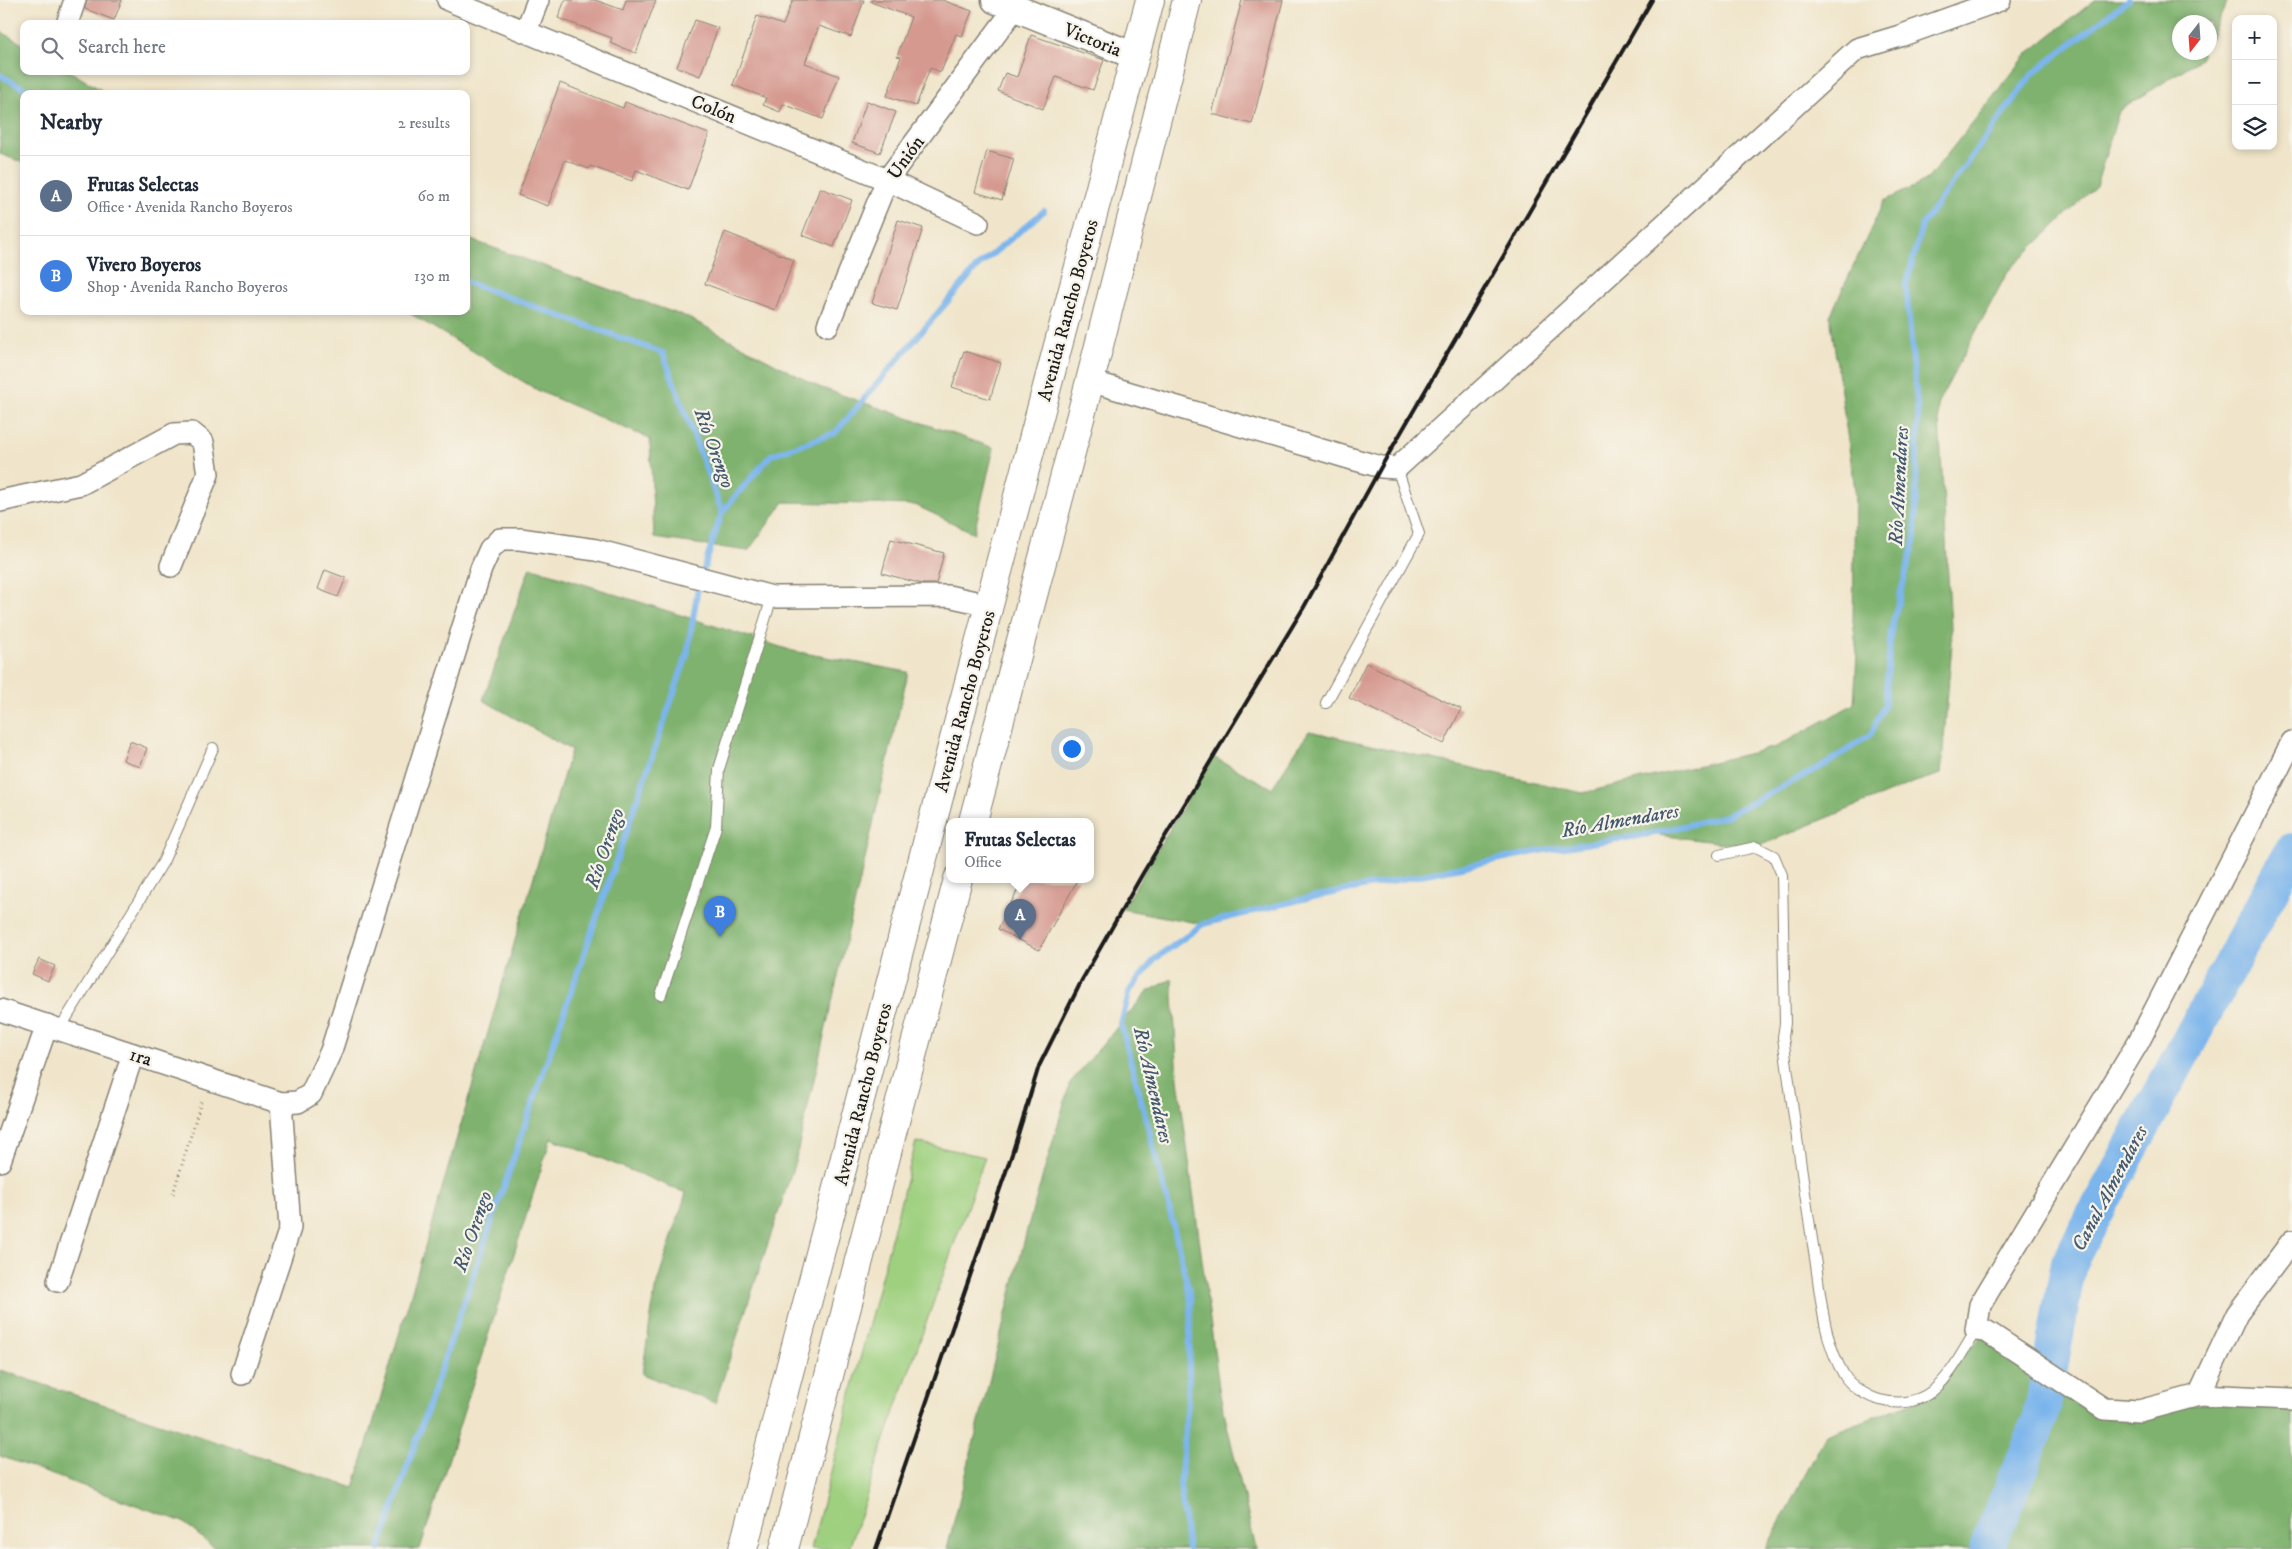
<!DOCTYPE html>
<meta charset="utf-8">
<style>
body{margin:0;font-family:"IM FELL DW Pica",serif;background:#f6f6f7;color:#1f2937}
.controls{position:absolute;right:15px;top:15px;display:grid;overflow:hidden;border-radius:10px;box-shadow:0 2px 8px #0003}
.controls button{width:45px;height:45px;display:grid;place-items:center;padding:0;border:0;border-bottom:1px solid #e0e1e3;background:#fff;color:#1f2937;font:25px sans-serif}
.compass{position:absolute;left:2172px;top:15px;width:45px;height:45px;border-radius:50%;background:#fff;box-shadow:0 2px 8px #0003;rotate:197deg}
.you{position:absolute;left:1071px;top:748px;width:18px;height:18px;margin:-12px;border:4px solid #fff;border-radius:50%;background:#1a73e8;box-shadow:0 0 0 8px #1a73e833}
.badge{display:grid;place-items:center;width:32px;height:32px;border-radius:50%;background:#0f766e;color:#fff;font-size:16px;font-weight:700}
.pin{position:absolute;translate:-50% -41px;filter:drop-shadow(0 1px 2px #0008)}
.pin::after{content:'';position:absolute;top:26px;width:18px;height:15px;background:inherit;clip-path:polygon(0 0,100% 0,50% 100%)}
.popup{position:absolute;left:946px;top:818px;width:148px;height:65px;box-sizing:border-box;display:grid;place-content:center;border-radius:10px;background:#fff;filter:drop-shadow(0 1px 4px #0005);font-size:16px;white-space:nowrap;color:#747a83}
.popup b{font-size:19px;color:#1f2937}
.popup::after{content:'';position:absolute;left:50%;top:100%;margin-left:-10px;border:10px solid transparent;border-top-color:#fff}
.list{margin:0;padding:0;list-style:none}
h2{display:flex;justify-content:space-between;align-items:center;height:65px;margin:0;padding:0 20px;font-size:21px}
h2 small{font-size:16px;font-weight:400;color:#747a83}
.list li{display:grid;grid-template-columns:32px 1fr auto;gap:15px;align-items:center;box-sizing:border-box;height:80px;padding:0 20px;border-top:1px solid #e0e1e3}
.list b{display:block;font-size:19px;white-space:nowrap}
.list p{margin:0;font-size:16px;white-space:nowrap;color:#747a83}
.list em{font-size:16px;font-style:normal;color:#747a83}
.icon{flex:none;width:28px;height:28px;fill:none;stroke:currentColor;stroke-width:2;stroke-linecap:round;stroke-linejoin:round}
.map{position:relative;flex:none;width:2292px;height:1549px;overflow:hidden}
.search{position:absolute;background:#fff;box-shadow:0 2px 8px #0003;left:20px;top:20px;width:450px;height:55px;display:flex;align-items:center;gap:12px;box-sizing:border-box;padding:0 18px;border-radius:10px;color:#747a83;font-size:19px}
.panel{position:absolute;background:#fff;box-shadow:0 2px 8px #0003;left:20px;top:90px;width:450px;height:225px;border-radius:10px}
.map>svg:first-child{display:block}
</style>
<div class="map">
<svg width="2292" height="1549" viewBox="0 0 2292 1549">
<rect width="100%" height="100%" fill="#f7f3e8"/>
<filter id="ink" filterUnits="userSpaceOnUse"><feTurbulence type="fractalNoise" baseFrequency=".02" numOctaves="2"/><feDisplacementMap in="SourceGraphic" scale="10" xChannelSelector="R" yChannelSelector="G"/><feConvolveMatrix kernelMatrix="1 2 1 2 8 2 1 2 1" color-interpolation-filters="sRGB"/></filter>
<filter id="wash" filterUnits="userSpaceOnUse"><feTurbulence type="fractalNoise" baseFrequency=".0096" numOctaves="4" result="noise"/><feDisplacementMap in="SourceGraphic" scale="20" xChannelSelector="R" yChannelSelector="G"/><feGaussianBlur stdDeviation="1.12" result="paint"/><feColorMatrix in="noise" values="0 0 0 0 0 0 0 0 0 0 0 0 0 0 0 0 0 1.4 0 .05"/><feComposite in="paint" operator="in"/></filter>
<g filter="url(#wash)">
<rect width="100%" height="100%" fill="#f0e5ca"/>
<polygon fill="#9fd080" stroke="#5e764e" points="916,1142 985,1157 886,1436 849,1549 811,1549"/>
<g fill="#7fb26e" stroke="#4e6745">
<polygon points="2095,0 2228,0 2210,39 2210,22 2180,22 2180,52 2203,53 2200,59 2119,111 2096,186 2008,271 1938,403 1952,644 1941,774 1915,782 1756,847 1650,834 1545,850 1303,899 1203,924 1122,909 1213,757 1272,788 1309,731 1583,793 1776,747 1854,704 1857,654 1853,621 1855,489 1830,316 1884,201 1926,181 2028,53"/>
<polygon points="0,31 24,45 24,71 69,71 108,94 24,94 24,163 0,154"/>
<polygon points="466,238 689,318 819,387 994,448 974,533 915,505 784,502 748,551 654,538 650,439 539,391 406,311 466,311"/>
<polygon points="530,567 793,651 908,672 795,1162 715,1403 642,1374 655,1290 686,1193 551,1138 420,1549 215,1549 183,1522 0,1456 0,1370 354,1488 571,750 483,700"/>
<polygon points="1172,979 1178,1079 1220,1395 1256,1549 947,1549 1028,1226 1070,1083 1147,992"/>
<polygon points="1986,1331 2104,1409 2292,1399 2292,1549 1766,1549 1826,1435 1920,1400"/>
</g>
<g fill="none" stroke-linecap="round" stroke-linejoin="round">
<g stroke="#7bb5ec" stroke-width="6">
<polyline points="0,75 34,94"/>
<polyline points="722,512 771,455 835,433 977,267 1044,211"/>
<polyline points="379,1549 687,655 698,588 722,512 663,353 466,282"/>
<polyline points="1188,1549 1180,1484 1188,1401 1191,1300 1167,1199 1121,1024 1130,990 1155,959 1203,924 1303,899 1545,850 1650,834 1726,816 1828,763 1871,734 1885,704 1891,630 1915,538 1918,415 1906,286 1922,225 2032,74 2128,0"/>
</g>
<polyline stroke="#7bb5ec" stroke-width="36" points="1987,1549 2041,1417 2069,1262 2292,851"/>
</g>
<g id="blocks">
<g fill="#d59990">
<polygon points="87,0 122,0 114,20 85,9"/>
<polygon points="565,0 595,0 623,10 626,0 656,0 636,53 610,43 612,38 558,18"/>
<polygon points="793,0 864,0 851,37 819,26 805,63 839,76 823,119 783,104 780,112 763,105 766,98 733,85 757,16 783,25"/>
<polygon points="871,0 942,0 972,11 962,36 956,34 941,72 930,68 916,106 887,96 901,57 897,56 911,17 871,2"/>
<polygon points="1242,0 1283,0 1252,124 1212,114"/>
<polygon points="695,20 718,28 700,76 677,67"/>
<polygon points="1031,35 1104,60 1093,90 1056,77 1043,109 998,91 1005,73 1017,77"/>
<polygon points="560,83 623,108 625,102 709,134 688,190 636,170 632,181 590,166 589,169 565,160 548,206 518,195"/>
<polygon points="867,101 896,112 880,153 852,143"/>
<polygon points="987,151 1014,159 1002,200 975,192"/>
<polygon points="820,188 852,200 834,247 802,235"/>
<polygon points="898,220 923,228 897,310 872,303"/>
<polygon points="725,232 794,260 775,310 705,284"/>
<polygon points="964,351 1001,363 990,399 952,387"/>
<polygon points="891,539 944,553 936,584 922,584 882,573"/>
<polygon points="325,570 346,578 338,597 318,589"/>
<polygon points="1366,663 1461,709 1444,744 1349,698"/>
<polygon points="130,741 147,748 140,767 123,760"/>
<polygon points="1023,879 1078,879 1039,950 998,929"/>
<polygon points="39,959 55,966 48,981 32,974"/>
</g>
</g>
</g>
<g filter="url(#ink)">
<use href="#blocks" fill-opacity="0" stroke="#868073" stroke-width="1"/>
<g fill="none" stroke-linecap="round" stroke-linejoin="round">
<defs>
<g id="service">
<polyline points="1326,703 1419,534 1397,468"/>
<path d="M 1719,855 L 1756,847 L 1774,856 L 1782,875 L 1785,1023 L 1783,1037 C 1793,1111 1803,1184 1815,1258 C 1821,1297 1823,1340 1844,1375 C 1850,1386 1868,1397 1880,1400 C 1934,1414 1952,1369 1976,1330"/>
<polyline points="661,995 716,827 719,769 772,597"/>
<polyline points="59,1030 163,862 213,748"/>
</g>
<g id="minor">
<polyline points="448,0 887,180 978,223"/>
<polyline points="67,24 75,0"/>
<polyline points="526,31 538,0"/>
<polyline points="828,325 887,180 1015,8"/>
<polyline points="1090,381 1352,459 1381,467 1397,468 1857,49 1900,36 2000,0"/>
<polyline points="0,501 81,484 174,434 192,433 203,442 208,474 171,566"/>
<polyline points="2292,742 2139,1041 1980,1305 1976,1330 1986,1331 2104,1409 2139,1411 2199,1395 2292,1399"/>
<polyline points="0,1010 281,1103 298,1102 311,1094 331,1051 481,569 490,549 500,539 520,539 596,550 772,597 948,596 989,605"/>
<polyline points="0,1161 47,1025"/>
<polyline points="58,1281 133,1054"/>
<polyline points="242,1374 290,1228 281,1103"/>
<polyline points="2199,1395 2237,1314 2292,1241"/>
</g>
<polyline id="tertiary" points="995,0 1135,56"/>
<g id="trunk">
<polyline points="973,821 1090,381 1187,0"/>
<polyline points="743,1549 989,605 1150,0"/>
<polyline points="784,1549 958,879"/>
</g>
</defs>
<use href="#service" stroke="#868073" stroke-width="12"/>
<use href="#minor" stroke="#868073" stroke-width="24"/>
<use href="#tertiary" stroke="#868073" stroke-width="29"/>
<use href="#trunk" stroke="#868073" stroke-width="30"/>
<polyline stroke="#868073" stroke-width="3" stroke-dasharray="1 4" stroke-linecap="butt" points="173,1194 202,1099"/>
<use href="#service" stroke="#fff" stroke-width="10"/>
<use href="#minor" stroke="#fff" stroke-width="21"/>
<use href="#tertiary" stroke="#fff" stroke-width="26"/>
<use href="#trunk" stroke="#fff" stroke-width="28"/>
<polyline stroke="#1c1c1c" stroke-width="4" points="876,1549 1012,1154 1039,1066 1082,980 1143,873 1304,607 1381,467 1652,0"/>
</g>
</g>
<g text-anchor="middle" stroke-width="4.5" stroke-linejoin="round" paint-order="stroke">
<g font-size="19" fill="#1c1c1c" stroke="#f7f3e8">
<text transform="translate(1093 39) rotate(22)" y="7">Victoria</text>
<text transform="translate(714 108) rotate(22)" y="7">Colón</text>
<text transform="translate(905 157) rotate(-54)" y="7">Unión</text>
<text transform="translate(1067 310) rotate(-75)" y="7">Avenida Rancho Boyeros</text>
<text transform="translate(964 701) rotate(-75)" y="7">Avenida Rancho Boyeros</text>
<text transform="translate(141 1056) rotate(18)" y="7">1ra</text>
<text transform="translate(862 1094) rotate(-76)" y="7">Avenida Rancho Boyeros</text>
</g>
<g font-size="20" font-style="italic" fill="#42596f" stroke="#f7f3e8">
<text transform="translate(715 448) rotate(70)" y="7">Río Orengo</text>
<text transform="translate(1898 486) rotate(-87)" y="7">Río Almendares</text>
<text transform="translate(1620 820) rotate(-10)" y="7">Río Almendares</text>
<text transform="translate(604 848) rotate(-71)" y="7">Río Orengo</text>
<text transform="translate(1154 1085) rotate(77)" y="7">Río Almendares</text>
<text transform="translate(2109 1188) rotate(-62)" y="7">Canal Almendares</text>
<text transform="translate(472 1231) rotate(-71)" y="7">Río Orengo</text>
</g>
</g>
</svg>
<div class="controls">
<button>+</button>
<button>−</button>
<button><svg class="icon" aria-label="layers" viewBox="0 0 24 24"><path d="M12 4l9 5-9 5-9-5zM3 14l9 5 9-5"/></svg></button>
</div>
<svg class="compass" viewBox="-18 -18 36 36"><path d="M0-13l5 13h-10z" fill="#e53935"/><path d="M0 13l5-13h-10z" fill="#747a83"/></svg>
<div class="you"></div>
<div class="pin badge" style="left:1020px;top:940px;background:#5c6f8a">A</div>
<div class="popup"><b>Frutas Selectas</b>Office</div>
<div class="pin badge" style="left:720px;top:937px;background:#3f7fe0">B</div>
<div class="search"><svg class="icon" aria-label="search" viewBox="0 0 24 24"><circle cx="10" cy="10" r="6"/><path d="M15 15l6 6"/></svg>Search here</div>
<section class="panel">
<h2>Nearby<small>2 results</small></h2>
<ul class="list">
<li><span class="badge" style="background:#5c6f8a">A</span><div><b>Frutas Selectas</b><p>Office · Avenida Rancho Boyeros</p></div><em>60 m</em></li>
<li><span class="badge" style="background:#3f7fe0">B</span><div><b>Vivero Boyeros</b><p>Shop · Avenida Rancho Boyeros</p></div><em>130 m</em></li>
</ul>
</section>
</div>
